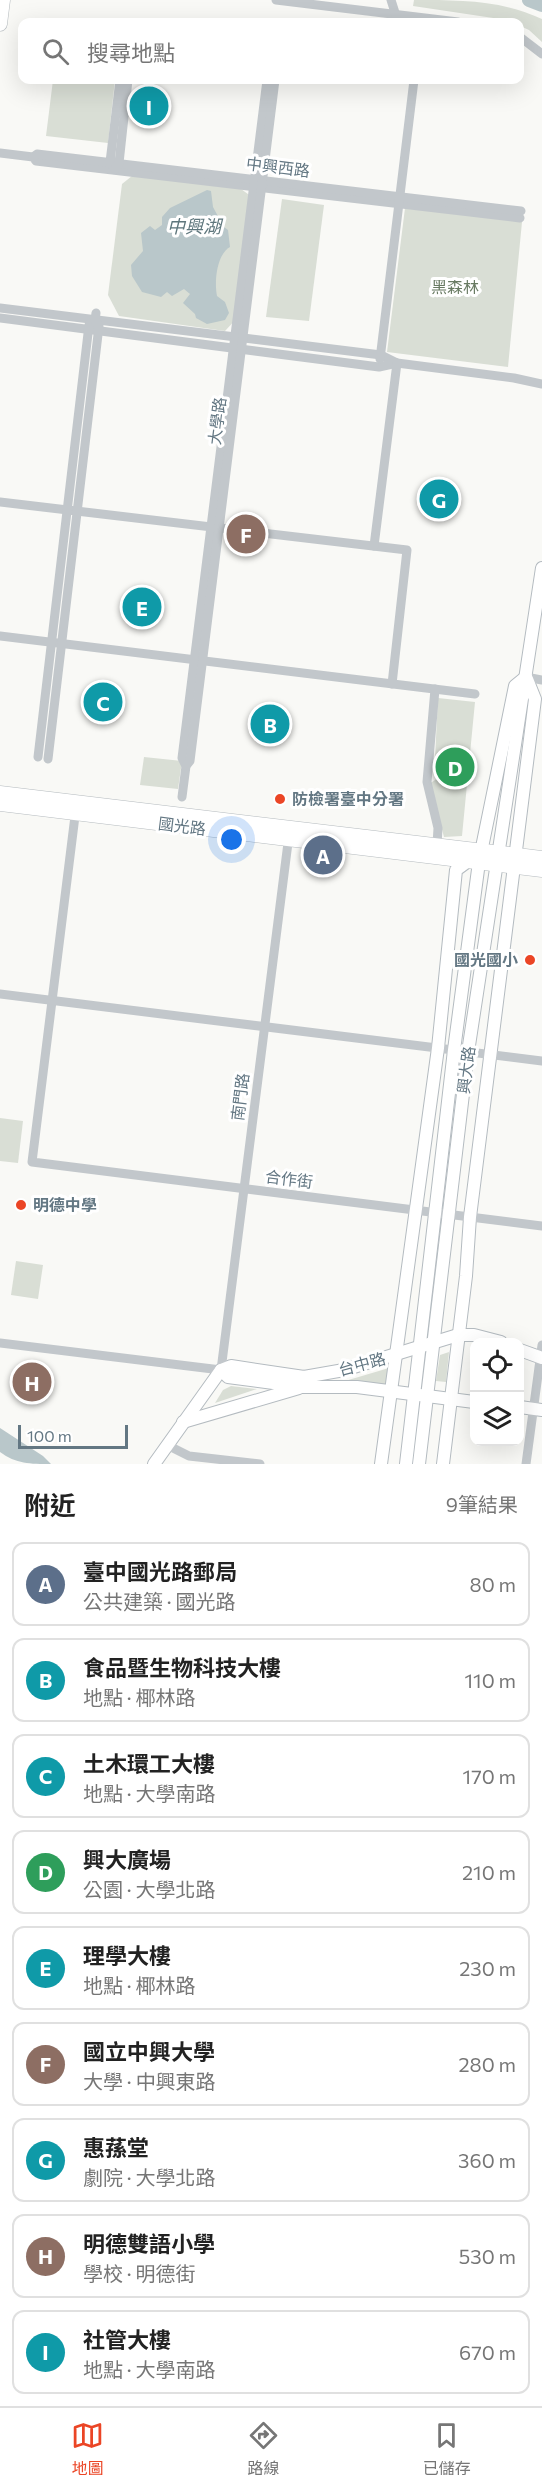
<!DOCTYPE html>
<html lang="zh-TW">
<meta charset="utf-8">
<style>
body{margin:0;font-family:Commissioner,"Noto Sans TC",sans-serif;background:#f2f2f2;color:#222}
.controls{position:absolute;right:18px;bottom:18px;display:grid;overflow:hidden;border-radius:12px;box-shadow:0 6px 24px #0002}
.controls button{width:54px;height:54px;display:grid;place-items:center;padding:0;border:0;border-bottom:2px solid #e0e0e0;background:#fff;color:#222;font:30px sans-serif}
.scale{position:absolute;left:18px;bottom:15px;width:110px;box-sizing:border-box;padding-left:6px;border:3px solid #637783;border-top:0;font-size:16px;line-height:21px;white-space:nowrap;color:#637783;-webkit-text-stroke:4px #fff;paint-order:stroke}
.you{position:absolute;left:232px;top:840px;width:21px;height:21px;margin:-15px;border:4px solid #fff;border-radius:50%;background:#1a73e8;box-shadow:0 0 0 9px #1a73e833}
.badge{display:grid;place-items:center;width:39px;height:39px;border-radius:50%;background:#eb4525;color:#fff;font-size:20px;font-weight:700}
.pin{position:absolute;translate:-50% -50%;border:3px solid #fff;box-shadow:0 2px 6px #0006}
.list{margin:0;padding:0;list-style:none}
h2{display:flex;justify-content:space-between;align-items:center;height:78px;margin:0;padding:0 24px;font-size:26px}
h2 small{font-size:20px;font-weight:400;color:#767676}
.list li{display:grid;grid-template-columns:39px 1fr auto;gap:18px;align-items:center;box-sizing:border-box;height:84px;margin:0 12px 12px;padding:0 12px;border:2px solid #e0e0e0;border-radius:12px}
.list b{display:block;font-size:22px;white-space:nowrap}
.list p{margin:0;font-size:20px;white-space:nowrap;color:#767676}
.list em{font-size:20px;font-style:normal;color:#767676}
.icon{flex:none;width:33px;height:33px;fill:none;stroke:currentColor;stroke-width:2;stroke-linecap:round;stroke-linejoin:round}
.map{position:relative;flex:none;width:542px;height:1464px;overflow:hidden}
.search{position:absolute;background:#fff;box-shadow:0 6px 24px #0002;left:18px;right:18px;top:18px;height:66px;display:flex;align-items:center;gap:15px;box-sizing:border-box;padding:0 21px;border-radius:12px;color:#767676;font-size:22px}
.sheet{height:942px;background:#fff}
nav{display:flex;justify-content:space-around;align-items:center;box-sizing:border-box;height:84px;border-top:2px solid #e0e0e0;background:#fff;font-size:16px;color:#767676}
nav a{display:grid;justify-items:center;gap:3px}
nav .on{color:#eb4525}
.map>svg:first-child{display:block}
</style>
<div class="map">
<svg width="542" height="1464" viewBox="0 0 542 1464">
<rect width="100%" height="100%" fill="#f9f9f6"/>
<g fill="#d9ded5">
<path d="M 414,0 C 459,0 502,0 542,19 L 542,42 L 529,30 L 520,26 L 520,22 L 413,6 Z"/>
<polygon points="53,80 115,80 108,143 46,136"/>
<polygon points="132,176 241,189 252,197 237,318 225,331 119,316 108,295 122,184"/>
<polygon points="282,199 324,205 309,321 266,317"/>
<polygon points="405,208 522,222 508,367 387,352"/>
<path d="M 438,698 L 475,702 L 462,836 L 444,837 L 430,783 C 443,777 443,768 435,758 Z"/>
<polygon points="144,757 182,761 178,789 140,785"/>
<polygon points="0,1118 23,1121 18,1163 0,1161"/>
<polygon points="16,1261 43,1265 38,1299 11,1295"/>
<polygon points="449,1352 446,1382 436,1381 440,1355"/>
<polygon points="389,1368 387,1385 345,1381"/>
<polygon points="231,1386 257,1389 215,1403 223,1390"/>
</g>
<g fill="#b9c7ca">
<path d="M 207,190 L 211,191 L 213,207 L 220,220 L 220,224 L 228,230 L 230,247 C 217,254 214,281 217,296 L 225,302 L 229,313 L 225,320 L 207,324 L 196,318 L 195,314 L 183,303 L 190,294 L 184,289 L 172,296 L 167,292 L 161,297 L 142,292 L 132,276 L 131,265 L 143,251 L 141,233 L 150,226 L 155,230 L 162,225 L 162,217 L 170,208 Z"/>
<path d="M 0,1428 L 43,1456 L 51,1464 C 30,1464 16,1464 0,1452 Z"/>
</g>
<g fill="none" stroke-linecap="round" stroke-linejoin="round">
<polyline stroke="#b9c7ca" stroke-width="14" points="529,0 542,5"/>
<defs>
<g id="secondary">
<polyline points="520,1350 542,1358"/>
<polyline points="221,1370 228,1377 303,1387 357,1387 474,1402"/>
<polyline points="520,1407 542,1410"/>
<polyline points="183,1422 299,1388"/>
<polyline points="154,1464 221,1370 231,1366 304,1377 344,1370 458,1335 474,1335 501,1342"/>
<polyline points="381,1464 438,1048 456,870 471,859"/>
<polyline points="406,1464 454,1050 479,862 515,686 526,677"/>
<polyline points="419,1464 468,1052 542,568"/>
<polyline points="443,1464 466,1276 470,1217 535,699 527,679"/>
</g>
<g id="primary">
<polyline points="0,24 3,0"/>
<polyline points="0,793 542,858"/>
<polyline points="0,804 542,870"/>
</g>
</defs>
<use href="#secondary" stroke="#b4bbc0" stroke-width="14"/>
<use href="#primary" stroke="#b5bbbf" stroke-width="15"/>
<g stroke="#c2c7cb" stroke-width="9">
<polyline points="276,0 458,22"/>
<polyline points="391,0 398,22"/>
<polyline points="520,37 542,54"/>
<polyline points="0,153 33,157 36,161 520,218"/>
<polyline points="33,157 37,154 521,211"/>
<polyline points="112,165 110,162 120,80"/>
<polyline points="115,169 119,163 128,80"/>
<polyline points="0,308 381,355 397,363 514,378 542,384"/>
<polyline points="0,318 379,367 397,363"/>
<polyline points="380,359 414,80"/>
<polyline points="0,502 407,550 392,684"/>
<polyline points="374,546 397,363"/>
<polyline points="0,636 475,694"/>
<polyline points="526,677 542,680"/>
<polyline points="435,689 427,782 438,828 437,845"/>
<polyline points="38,757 89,325 95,320"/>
<polyline points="48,759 99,326 95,320 96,313"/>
<polyline points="186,766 182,758 267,80"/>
<polyline points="182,797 186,766 190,761 275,80"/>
<polyline points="76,808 32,1162 542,1226"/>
<polyline points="0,994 542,1061"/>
<polyline points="0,1343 221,1370 289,835"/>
<polyline points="167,1445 189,1456 260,1464"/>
<polyline points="526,1464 542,1345"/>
</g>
<use href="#secondary" stroke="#fff" stroke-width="12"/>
<use href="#primary" stroke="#fff" stroke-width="14"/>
</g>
<g fill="#eb4525" stroke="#fff" stroke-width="2">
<circle cx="280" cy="799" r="6"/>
<circle cx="530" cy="960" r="6"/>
<circle cx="21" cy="1205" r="6"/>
</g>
<g text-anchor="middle" stroke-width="6" stroke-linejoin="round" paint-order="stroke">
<g font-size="16" fill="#637783" stroke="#fff">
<text transform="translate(278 167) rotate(7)" y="6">中興西路</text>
<text transform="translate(217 421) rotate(-83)" y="6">大學路</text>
<text transform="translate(182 826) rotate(7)" y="6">國光路</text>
<text transform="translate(466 1070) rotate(-83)" y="6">興大路</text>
<text transform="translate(240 1097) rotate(-83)" y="6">南門路</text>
<text transform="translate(289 1179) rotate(7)" y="6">合作街</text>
<text transform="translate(362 1364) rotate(-15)" y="6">台中路</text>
</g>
<g font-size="16" fill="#687a62" stroke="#fff">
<text x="455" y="293">黑森林</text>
</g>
<g font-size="16" font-weight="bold" fill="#637783" stroke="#fff" text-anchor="start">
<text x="292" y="805">防檢署臺中分署</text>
<text x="518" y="966" text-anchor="end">國光國小</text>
<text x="33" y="1211">明德中學</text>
</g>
<g font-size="18" font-style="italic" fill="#5e767c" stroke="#fff">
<text x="194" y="233">中興湖</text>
</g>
</g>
</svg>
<div class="controls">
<button><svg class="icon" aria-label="locate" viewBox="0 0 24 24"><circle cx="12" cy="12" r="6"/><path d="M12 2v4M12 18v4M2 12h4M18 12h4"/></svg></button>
<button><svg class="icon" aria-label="layers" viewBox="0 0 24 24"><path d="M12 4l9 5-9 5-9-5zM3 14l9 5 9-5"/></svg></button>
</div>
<div class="scale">100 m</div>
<div class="you"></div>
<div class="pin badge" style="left:323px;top:855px;background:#5c6f8a">A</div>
<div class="pin badge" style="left:270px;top:724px;background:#0f9aa8">B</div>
<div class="pin badge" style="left:103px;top:702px;background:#0f9aa8">C</div>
<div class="pin badge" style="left:455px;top:767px;background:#2e9e5b">D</div>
<div class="pin badge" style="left:142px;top:607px;background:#0f9aa8">E</div>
<div class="pin badge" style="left:246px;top:534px;background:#8d6e63">F</div>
<div class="pin badge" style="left:439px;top:499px;background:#0f9aa8">G</div>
<div class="pin badge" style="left:32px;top:1382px;background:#8d6e63">H</div>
<div class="pin badge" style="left:149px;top:106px;background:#0f9aa8">I</div>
<div class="search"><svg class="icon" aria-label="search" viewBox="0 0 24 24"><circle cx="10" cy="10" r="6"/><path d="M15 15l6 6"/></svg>搜尋地點</div>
</div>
<section class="sheet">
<h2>附近<small>9筆結果</small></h2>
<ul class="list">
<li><span class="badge" style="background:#5c6f8a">A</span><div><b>臺中國光路郵局</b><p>公共建築 · 國光路</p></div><em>80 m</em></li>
<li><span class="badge" style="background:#0f9aa8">B</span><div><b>食品暨生物科技大樓</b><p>地點 · 椰林路</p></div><em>110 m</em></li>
<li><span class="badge" style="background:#0f9aa8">C</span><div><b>土木環工大樓</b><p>地點 · 大學南路</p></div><em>170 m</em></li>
<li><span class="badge" style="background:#2e9e5b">D</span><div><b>興大廣場</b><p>公園 · 大學北路</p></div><em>210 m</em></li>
<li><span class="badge" style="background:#0f9aa8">E</span><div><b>理學大樓</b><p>地點 · 椰林路</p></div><em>230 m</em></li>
<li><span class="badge" style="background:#8d6e63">F</span><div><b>國立中興大學</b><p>大學 · 中興東路</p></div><em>280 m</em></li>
<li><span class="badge" style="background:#0f9aa8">G</span><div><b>惠蓀堂</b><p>劇院 · 大學北路</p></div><em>360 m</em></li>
<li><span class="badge" style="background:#8d6e63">H</span><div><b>明德雙語小學</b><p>學校 · 明德街</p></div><em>530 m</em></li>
<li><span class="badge" style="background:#0f9aa8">I</span><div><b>社管大樓</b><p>地點 · 大學南路</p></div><em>670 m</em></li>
</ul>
</section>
<nav>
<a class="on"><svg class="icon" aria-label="map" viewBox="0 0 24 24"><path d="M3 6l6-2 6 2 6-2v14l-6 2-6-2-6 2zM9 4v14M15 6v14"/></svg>地圖</a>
<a><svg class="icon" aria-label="directions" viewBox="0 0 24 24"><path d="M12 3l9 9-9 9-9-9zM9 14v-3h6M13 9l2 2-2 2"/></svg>路線</a>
<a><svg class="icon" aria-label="saved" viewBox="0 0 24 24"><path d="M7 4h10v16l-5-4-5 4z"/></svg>已儲存</a>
</nav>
